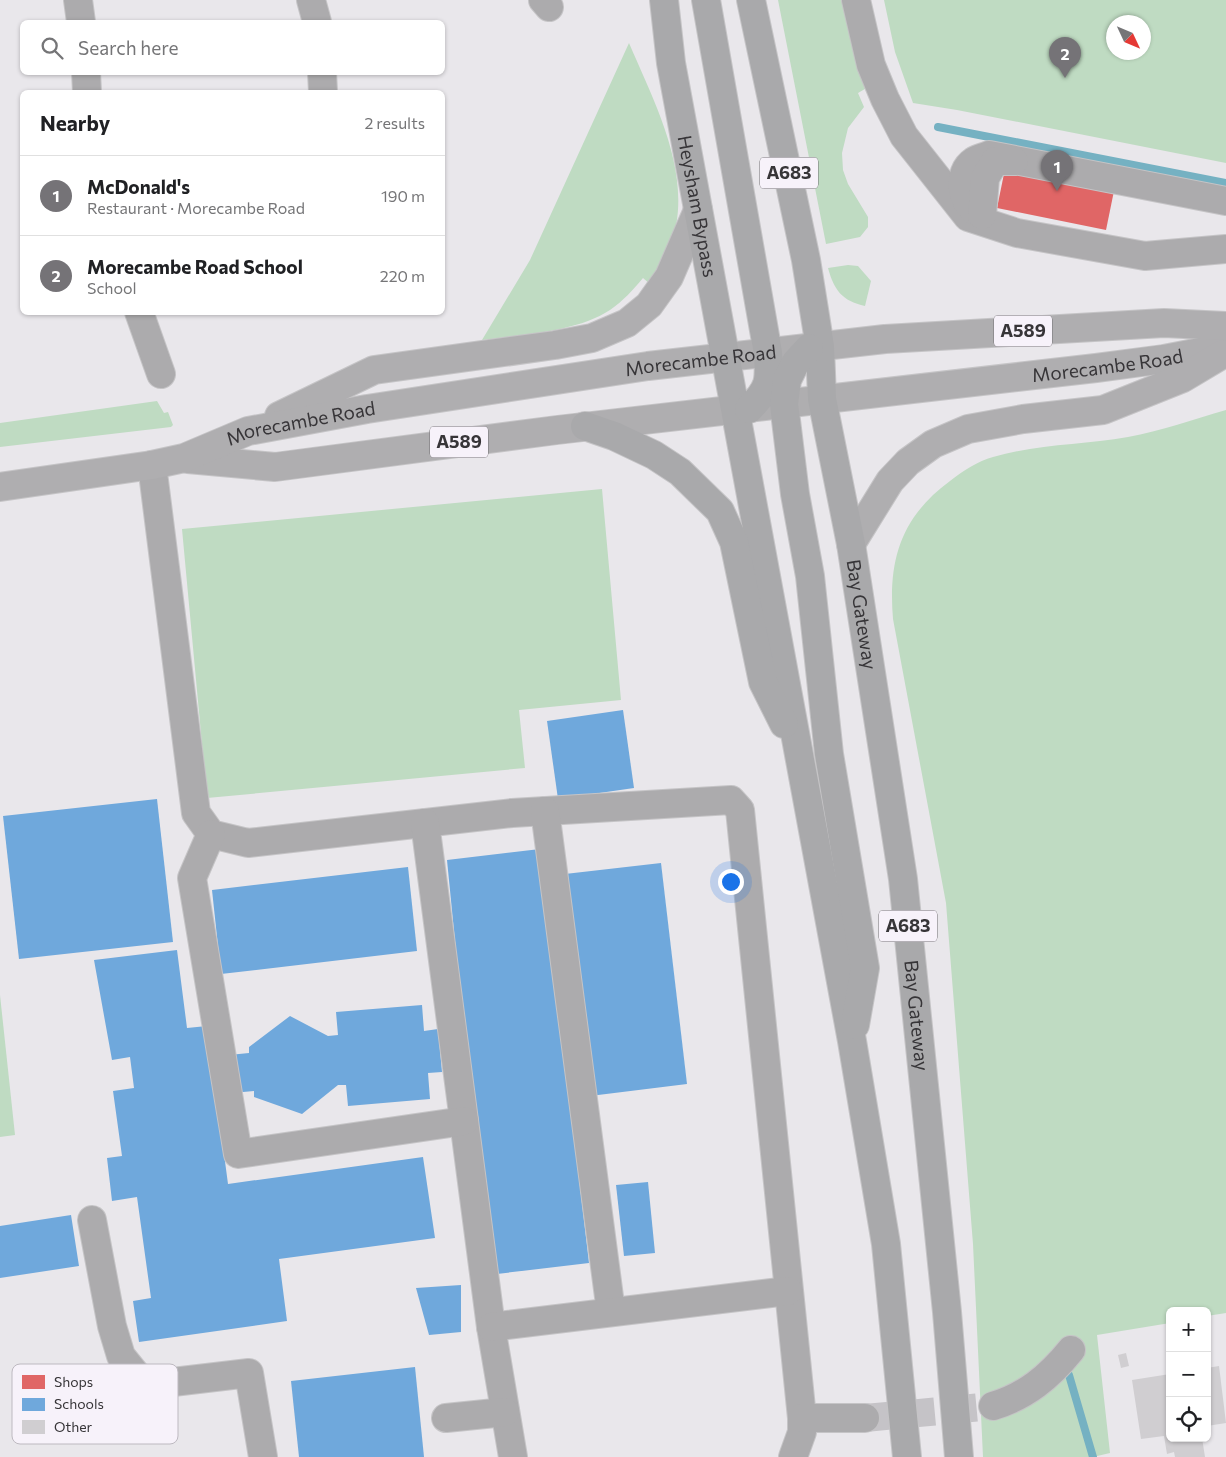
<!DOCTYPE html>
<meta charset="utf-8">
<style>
body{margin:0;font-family:Commissioner,sans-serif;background:#f6f6f6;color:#202124}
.controls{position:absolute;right:15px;bottom:15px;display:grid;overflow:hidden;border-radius:8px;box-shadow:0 1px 4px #0004}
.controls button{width:45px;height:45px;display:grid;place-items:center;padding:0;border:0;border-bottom:1px solid #e0e0e0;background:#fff;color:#202124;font:25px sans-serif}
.compass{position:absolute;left:1106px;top:15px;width:45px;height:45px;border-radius:50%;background:#fff;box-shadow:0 1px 4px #0004;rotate:134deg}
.you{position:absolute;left:730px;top:881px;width:18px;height:18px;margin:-12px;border:4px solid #fff;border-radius:50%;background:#1a73e8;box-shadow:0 0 0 8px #1a73e833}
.badge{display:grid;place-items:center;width:32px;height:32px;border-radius:50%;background:#757377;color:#fff;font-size:16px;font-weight:700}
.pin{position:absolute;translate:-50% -41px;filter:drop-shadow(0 1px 2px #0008)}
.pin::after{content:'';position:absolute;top:26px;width:18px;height:15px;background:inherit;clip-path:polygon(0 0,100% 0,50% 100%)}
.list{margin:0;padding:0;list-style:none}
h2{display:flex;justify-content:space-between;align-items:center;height:65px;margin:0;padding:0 20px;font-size:21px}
h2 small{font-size:16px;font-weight:400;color:#757577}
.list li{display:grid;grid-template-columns:32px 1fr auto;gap:15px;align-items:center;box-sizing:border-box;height:80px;padding:0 20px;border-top:1px solid #e0e0e0}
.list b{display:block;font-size:19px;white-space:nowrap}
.list p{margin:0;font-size:16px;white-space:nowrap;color:#757577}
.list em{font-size:16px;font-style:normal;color:#757577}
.icon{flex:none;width:28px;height:28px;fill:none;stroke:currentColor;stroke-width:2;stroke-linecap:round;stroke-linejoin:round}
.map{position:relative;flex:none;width:1226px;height:1457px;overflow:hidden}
.search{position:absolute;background:#fff;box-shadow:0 1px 4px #0004;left:20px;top:20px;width:425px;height:55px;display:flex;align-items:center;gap:12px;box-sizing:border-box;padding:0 18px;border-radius:8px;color:#757577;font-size:19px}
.panel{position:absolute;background:#fff;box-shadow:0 1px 4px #0004;left:20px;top:90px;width:425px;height:225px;border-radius:8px}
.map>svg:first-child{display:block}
</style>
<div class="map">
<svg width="1226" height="1457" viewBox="0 0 1226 1457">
<rect width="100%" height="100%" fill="#e9e7eb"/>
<g fill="#bfdbc2" fill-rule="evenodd">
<polygon points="778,0 846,0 870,86 858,93 864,107 848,128 842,153 843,170 848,184 868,217 868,227 860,237 826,244"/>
<path d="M 884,0 L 1226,0 L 1226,163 L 957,110 L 913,103 L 895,52 ZM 1114,22 L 1144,22 L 1144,52 L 1114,52 Z"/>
<path d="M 629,43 C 655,104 696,179 670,247 C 665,260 657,273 651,285 L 643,278 C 633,290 623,301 610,310 C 577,332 520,335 482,340 L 530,260 Z"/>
<path d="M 848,265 L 858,266 L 871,281 L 865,306 C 842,301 834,290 828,268 Z"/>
<polygon points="157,401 164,413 168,412 173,425 171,427 0,447 0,423"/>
<path d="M 1226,410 L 1226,1313 L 1207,1316 L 1207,1311 L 1170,1311 L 1170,1323 L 1097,1335 L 1110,1453 L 1093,1457 L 983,1457 L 973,1244 L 946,903 L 893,619 C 888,560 901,517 950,481 C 963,471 978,461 993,457 C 1037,444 1083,445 1128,437 C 1161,431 1194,419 1226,410 Z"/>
<polygon points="602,489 621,700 519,710 525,768 207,798 182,529"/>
<polygon points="0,995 15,1135 0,1137"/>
</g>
<polygon fill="#e06666" points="1006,164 1115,186 1106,230 997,208"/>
<g fill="#6fa8dc">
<polygon points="623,710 634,788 558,799 547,721"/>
<polygon points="157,799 173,942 19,959 3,816"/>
<polygon points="540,849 589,1263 488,1275 447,860"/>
<polygon points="661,863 687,1084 590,1096 565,874"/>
<polygon points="408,867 417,951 221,974 212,890"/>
<polygon points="177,950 187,1028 207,1026 228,1184 423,1157 435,1238 279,1259 287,1321 139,1342 133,1301 151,1298 137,1197 112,1201 107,1158 122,1156 113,1091 134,1088 130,1057 112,1060 94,960"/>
<polygon points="422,1005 424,1031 438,1029 442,1072 428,1073 430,1099 348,1106 346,1085 338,1085 302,1114 254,1097 254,1091 232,1093 229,1055 249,1053 249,1047 290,1016 328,1036 338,1035 336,1012"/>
<polygon points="648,1182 655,1253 624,1256 616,1185"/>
<polygon points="71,1215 79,1266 0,1278 0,1226"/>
<polygon points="461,1285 461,1332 429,1335 416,1288"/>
<polygon points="415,1367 424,1457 299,1457 291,1381"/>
</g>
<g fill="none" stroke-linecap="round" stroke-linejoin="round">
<g stroke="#75b1c2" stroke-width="8">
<polyline points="938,127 1226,183"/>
<polyline points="1069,1375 1093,1457"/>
</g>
</g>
<g fill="#d0ced1">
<polygon points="1126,1353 1129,1366 1121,1368 1118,1355"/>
<polygon points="1219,1366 1226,1423 1207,1426 1207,1368"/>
<polygon points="1170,1374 1170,1438 1202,1438 1205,1457 1175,1457 1174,1452 1167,1454 1164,1436 1141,1439 1132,1380"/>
</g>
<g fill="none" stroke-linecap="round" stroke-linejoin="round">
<polyline stroke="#c5c3c7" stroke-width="28" stroke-dasharray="28 14" stroke-linecap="butt" points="865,1418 993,1406"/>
<defs>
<g id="minor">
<polyline points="78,0 81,22"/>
<polyline points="311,0 317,22"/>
<polyline points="543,0 549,7"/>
<polyline points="856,0 871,65 885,99 904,136 968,217 1017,233 1145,256 1226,249"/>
<polyline points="86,72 87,92"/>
<polyline points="322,72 323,92"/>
<path d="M 978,213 C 961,203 956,173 974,161 C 978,158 985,157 989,155 L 1226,201"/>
<polyline points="982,215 985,178 995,161 1014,161"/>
<polyline points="139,312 161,374"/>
<polyline points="152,465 196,813 211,834 248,843 512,813 731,800 740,810 802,1418 802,1432 793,1457"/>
<polyline points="545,811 611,1312"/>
<polyline points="425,823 491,1327 513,1457"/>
<polyline points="211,834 192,878 238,1154 464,1121"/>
<polyline points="92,1220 112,1326 121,1356 138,1377 156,1384 249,1373 263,1457"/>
<polyline points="491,1327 788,1291"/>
<path d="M 993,1406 C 1026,1396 1049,1377 1071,1350"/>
<polyline points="446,1418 505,1412"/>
<polyline points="802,1418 865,1418"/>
</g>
<g id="major">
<polyline points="279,416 374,370 555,345 592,338 627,323 649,305 669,277 698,210"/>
<path id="s1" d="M 188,459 L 275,467 L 557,430 L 1096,368 L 1164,359 L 1226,347"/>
<path id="s2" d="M 0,487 L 152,465 L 184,458 L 248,431 L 367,409 L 648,366 L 885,339 L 1164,323 L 1226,326"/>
<polyline points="851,544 890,481 908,462 933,444 968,429 1023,419 1103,410 1183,378 1223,354"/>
</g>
<g id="highway">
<path id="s3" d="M 664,0 L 671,63 L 852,1041 L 886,1244 L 907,1457"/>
<path d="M 706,0 L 768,353 C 770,381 770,388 749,409"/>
<path id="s4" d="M 751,0 L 806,260 L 820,347 L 822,399 L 851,544 L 903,879 L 947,1312 L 959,1457"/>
<polyline points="809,348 796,362 787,380 784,404 795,494 810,576 829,754 865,968 855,1025"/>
<polyline points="585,426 614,436 654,455 680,472 720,511 734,542 763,682 784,724"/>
</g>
</defs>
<use href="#minor" stroke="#c5c4c6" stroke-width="30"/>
<use href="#major" stroke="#c5c4c6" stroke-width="30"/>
<use href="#highway" stroke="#c5c4c6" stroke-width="30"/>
<use href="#minor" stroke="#acabad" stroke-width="28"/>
<use href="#major" stroke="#afaeb0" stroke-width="28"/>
<use href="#highway" stroke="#a9a9ab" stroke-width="28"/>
</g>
<g text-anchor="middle" stroke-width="5" stroke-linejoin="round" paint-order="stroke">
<g fill="#f7f2fa" stroke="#716e72" stroke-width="1">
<rect x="760" y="157.5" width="58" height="31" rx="4"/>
<rect x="994" y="315.5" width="58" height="31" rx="4"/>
<rect x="430" y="426.5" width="58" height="31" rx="4"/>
<rect x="879" y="910.5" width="58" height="31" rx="4"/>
</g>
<g font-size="18" font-weight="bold" fill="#373538">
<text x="789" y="179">A683</text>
<text x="1023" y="337">A589</text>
<text x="459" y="448">A589</text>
<text x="908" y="932">A683</text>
</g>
<g font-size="19" fill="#373538" stroke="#f7f2fa">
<text dy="7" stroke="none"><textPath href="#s3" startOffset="209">Heysham Bypass</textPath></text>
<text dy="7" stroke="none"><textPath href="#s2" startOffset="714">Morecambe Road</textPath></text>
<text dy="7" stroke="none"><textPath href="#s1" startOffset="926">Morecambe Road</textPath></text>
<text dy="7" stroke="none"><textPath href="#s2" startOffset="309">Morecambe Road</textPath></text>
<text dy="7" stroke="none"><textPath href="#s4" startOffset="625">Bay Gateway</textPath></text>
<text dy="7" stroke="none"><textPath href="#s4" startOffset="1030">Bay Gateway</textPath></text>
</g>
</g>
<rect x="12" y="1364" width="166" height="80" rx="8" fill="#f7f2fa" stroke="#bdb9c0" stroke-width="1"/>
<rect x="22" y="1375" width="23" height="14" fill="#e06666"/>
<rect x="22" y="1398" width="23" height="13" fill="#6fa8dc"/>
<rect x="22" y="1420" width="23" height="14" fill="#d0ced1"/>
<g font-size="14" fill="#373538">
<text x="54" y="1387">Shops</text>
<text x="54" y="1409">Schools</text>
<text x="54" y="1432">Other</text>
</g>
</svg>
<div class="controls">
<button>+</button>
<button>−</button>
<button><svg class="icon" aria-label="locate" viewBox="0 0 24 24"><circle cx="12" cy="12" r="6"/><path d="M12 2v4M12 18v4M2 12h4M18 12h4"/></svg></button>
</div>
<svg class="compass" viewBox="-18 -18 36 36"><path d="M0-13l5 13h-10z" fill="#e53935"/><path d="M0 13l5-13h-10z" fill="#757577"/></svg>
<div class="you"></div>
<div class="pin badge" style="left:1057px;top:191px">1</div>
<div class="pin badge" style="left:1065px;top:78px">2</div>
<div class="search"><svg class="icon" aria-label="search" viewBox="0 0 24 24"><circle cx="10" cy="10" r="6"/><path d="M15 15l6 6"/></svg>Search here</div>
<section class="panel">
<h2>Nearby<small>2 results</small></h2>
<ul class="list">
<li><span class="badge">1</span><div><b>McDonald's</b><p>Restaurant · Morecambe Road</p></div><em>190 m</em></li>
<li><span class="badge">2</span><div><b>Morecambe Road School</b><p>School</p></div><em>220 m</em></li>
</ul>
</section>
</div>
